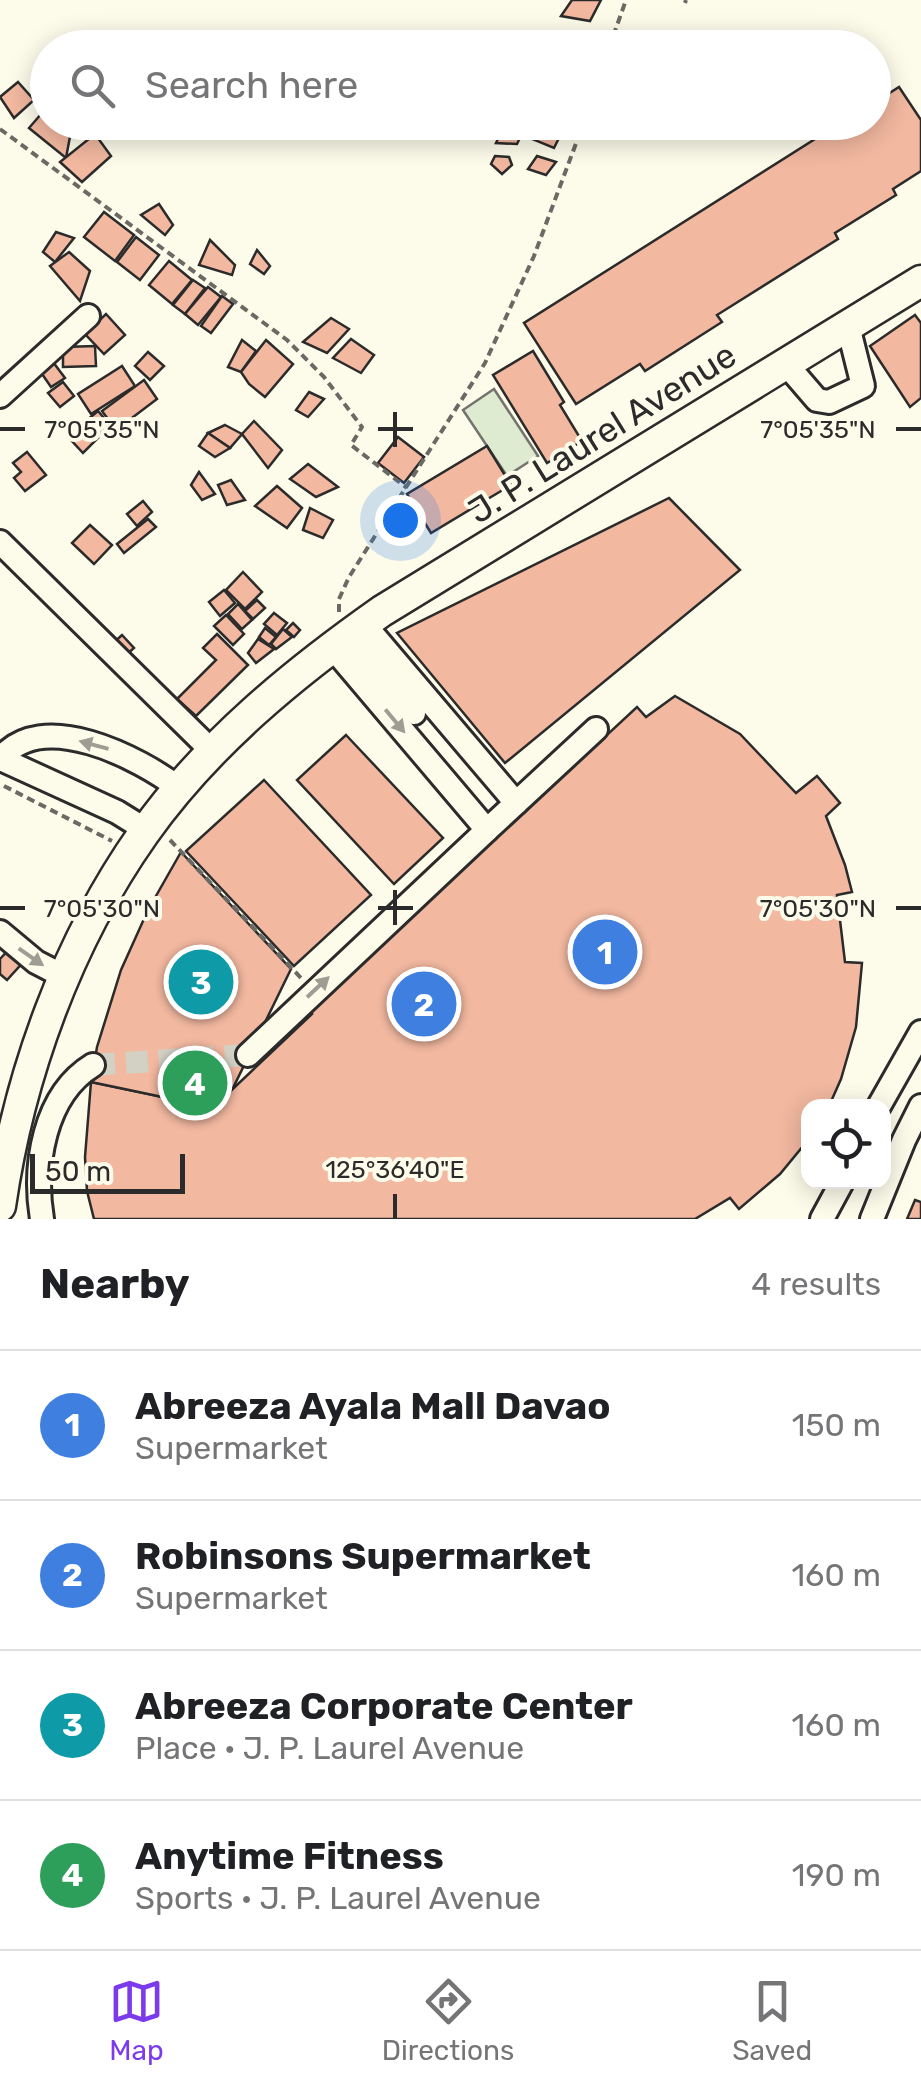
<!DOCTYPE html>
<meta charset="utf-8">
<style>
body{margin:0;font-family:Rubik,sans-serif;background:#f2f2f2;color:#202124}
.controls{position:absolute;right:30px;bottom:30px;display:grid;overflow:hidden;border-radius:20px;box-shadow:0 5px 25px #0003}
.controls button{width:90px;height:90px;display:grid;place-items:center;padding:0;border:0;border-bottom:2px solid #e0e0e0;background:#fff;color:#202124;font:50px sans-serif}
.scale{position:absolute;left:30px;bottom:25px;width:155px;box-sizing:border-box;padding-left:10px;border:5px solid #2b2b2b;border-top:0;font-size:28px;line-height:35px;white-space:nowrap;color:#2b2b2b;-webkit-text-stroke:8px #fdfbea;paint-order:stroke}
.you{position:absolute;left:400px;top:520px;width:35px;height:35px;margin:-25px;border:8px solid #fff;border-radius:50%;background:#1a73e8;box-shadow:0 0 0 15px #1a73e833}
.badge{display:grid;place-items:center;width:65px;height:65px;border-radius:50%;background:#7c3aed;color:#fff;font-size:32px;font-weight:700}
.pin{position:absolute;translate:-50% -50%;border:5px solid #fff;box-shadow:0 2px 10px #0006}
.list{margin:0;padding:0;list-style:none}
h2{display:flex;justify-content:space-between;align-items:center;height:130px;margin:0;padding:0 40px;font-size:42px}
h2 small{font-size:32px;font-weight:400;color:#757577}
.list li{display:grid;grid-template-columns:65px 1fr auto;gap:30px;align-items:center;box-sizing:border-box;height:150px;padding:0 40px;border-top:2px solid #e0e0e0}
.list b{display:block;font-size:38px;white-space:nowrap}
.list p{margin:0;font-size:32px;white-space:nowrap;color:#757577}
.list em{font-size:32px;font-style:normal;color:#757577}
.icon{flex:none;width:55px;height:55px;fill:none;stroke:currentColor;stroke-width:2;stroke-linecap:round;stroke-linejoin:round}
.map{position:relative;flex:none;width:921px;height:1219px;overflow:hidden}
.search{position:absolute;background:#fff;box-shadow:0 5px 25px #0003;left:30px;right:30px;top:30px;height:110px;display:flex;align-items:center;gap:25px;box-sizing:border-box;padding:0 35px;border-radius:55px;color:#757577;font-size:38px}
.sheet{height:730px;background:#fff}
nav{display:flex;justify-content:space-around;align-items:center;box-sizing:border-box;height:140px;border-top:2px solid #e0e0e0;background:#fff;font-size:28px;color:#757577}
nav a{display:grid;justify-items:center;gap:5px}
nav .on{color:#7c3aed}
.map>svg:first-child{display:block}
</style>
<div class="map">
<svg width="921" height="1219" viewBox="0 0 921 1219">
<rect width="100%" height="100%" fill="#fdfbea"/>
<polygon fill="#deebd1" stroke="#74746e" stroke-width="2.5" points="494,389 538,456 507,476 463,410"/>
<g fill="#f2b8a0" stroke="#2b2b2b" stroke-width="2.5">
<polygon points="572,0 601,0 590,21 561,16"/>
<polygon points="18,82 34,100 14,118 0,97"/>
<polygon points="899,87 921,120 921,171 893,189 896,195 835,233 838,239 717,315 722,322 645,371 640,364 576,404 524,323 842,122 874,122 874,103"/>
<polygon points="48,106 48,122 68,122 72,126 66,158 29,128"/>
<polygon points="506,122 527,123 517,144 496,143"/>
<polygon points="529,122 538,122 562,132 554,148 520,134"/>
<polygon points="95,134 111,156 82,182 60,162"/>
<polygon points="495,156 509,157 512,165 502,174 491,164"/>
<polygon points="537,156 556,162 546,175 528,169"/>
<polygon points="159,204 173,225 165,235 141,215"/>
<polygon points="104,212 134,235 115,261 84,237"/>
<polygon points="56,232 74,238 55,262 43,252"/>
<polygon points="136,237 159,255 140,280 117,262"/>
<polygon points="210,240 235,265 232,275 199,265"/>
<polygon points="257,250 270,266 264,274 250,264"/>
<polygon points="69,252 90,271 80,301 50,266"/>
<polygon points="169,261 192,280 172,304 149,285"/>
<polygon points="193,280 205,288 185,314 173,305"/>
<polygon points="208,287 221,297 198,325 185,314"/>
<polygon points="222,296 233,304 211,333 201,326"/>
<polygon points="106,314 125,335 104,354 85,334"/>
<polygon points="915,315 921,323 921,398 910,407 870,346"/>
<polygon points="331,318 349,329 327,353 303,342"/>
<polygon points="351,339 374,355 361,373 333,358"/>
<polygon points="242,340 256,351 241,372 228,367"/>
<polygon points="266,340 293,364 265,397 249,384 241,372"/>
<polygon points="95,346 96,366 63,367 63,347"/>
<polygon points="533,351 564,402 560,405 582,441 547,463 493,375"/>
<polygon points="148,352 164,366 150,380 135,366"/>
<polygon points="53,362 65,378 51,387 40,371"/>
<polygon points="122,366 135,386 91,414 78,394"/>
<polygon points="144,380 157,399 116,430 102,411"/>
<polygon points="63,382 74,396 60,407 48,393"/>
<polygon points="309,392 324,399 308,417 296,410"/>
<polygon points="98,411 110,425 98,435 86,421"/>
<polygon points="254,421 282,450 268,468 242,434"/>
<polygon points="85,425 98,438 83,453 70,439"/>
<polygon points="225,425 242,434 230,448 208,433"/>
<polygon points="208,433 230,448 215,457 199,446"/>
<polygon points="398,437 424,457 404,483 378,463"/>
<polygon points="487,446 511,485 431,533 407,494"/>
<polygon points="27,452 46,475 25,491 14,478 21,472 13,463"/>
<polygon points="308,464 338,487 316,497 290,479"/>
<polygon points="199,472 215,494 202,500 191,485"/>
<polygon points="231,480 245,500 227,505 218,485"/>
<polygon points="277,486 302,508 287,528 255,506"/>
<polygon points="669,498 740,570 505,763 397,633"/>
<polygon points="143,501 152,512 137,526 127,514"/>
<polygon points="310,508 333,520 323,538 303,530"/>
<polygon points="148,519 156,527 124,553 117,544"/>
<polygon points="90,525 112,545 94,564 72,543"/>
<polygon points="243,572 262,592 245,609 226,590"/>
<polygon points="224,590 235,603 220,616 209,602"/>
<polygon points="257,600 265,608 253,619 245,611"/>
<polygon points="238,604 252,620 242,629 228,614"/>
<polygon points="274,613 287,623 277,635 264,624"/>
<polygon points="226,615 244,634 233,645 214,626"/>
<polygon points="293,623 300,630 294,637 286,630"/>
<polygon points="265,628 276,637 269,645 259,637"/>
<polygon points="283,629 292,637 276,649 271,644"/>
<polygon points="217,634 248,665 196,716 177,699 216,660 203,648"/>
<polygon points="122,635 134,648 123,658 111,645"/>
<polygon points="258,639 274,649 256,663 248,653"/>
<polygon points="675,696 740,734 796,793 817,776 840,803 826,816 845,865 852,892 837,895 845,962 862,963 856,1027 841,1079 829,1106 808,1106 808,1140 780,1174 739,1209 730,1198 695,1219 94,1219 87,1191 85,1157 91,1082 191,1103 220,1101 312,1014 306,1008 506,820 510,825 637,707 646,717"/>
<polygon points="346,735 443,838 394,884 297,780"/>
<polygon points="264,780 371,895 294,966 186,851"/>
<polygon points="181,852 291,969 233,1088 220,1101 191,1103 91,1082 97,1047 121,970 148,910"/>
<polygon points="12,946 26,959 7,980 0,974 0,959"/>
<polygon points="915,1200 921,1202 921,1219 907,1219"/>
</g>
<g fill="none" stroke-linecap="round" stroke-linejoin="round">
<polyline stroke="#d3d1c4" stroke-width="22" stroke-dasharray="22 11" stroke-linecap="butt" points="93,1065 248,1055"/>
<defs>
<g id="minor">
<polyline points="786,364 817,400 829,402 863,386 848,326"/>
<polyline points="0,396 88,316"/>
<polyline points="0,542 214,753"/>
<polyline points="364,624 516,803"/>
<polyline points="348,635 414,713"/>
<polyline points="332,647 487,830 596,729"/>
<polyline points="1,759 117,812 146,830"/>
<path d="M 0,760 C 40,706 140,758 180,789"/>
<polyline points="0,932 36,962 65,977"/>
<polyline points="248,1055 487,830"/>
<polyline points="879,1106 921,1032"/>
<path d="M 42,1219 C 33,1165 44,1095 93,1065"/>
<polyline points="822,1219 842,1182"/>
<polyline points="872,1219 904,1140 921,1106"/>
</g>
<path id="major" d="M 0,1206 C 19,1075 67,942 144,833 C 207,744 294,673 382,611 L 921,281"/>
</defs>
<use href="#minor" stroke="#2b2b2b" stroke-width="28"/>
<use href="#major" stroke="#2b2b2b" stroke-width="35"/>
<g stroke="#6a6964" stroke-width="4" stroke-dasharray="8 5" stroke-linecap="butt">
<polyline points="685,3 686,0"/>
<polyline points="609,48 626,0"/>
<polyline points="0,129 287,340 324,377 362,427 351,445 407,488"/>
<polyline points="339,612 339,599 349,577 485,363 534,256 584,122"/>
<polyline points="4,786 112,841"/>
<polyline points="170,840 301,978"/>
</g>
<use href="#minor" stroke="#fdfbea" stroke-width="22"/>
<use href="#major" stroke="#fdfbea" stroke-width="30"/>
</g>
<defs><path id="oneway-solid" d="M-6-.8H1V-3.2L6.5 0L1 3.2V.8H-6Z" transform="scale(2.5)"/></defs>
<g fill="#9e9d94">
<use href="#oneway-solid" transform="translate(395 721) rotate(50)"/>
<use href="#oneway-solid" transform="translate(94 745) rotate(-165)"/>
<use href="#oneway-solid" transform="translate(31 957) rotate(35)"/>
<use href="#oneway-solid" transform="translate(318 987) rotate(-43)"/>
</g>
<path fill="none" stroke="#2b2b2b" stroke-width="4" d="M 395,412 L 395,447M 0,429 L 25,429M 378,429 L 413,429M 896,429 L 921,429M 395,890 L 395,925M 0,908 L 25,908M 378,908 L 413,908M 896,908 L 921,908M 395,1194 L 395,1219"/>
<g text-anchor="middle" stroke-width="8" stroke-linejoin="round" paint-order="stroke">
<g font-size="35" fill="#2b2b2b" stroke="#fdfbea">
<text transform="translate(602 433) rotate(-32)" y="12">J. P. Laurel Avenue</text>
</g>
</g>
<g font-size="25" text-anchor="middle" fill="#2b2b2b" stroke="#fdfbea" stroke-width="8" stroke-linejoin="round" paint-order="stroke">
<text x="102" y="438">7°05'35"N</text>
<text x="818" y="438">7°05'35"N</text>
<text x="102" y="917">7°05'30"N</text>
<text x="818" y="917">7°05'30"N</text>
<text x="395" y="1178">125°36'40"E</text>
</g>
</svg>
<div class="controls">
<button><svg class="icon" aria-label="locate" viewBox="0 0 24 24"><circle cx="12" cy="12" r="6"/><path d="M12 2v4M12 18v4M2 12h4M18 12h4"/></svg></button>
</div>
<div class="scale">50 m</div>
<div class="you"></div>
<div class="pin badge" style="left:605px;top:952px;background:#3f7fe0">1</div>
<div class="pin badge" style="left:424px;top:1004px;background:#3f7fe0">2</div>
<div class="pin badge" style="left:201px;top:982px;background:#0f9aa8">3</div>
<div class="pin badge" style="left:195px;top:1083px;background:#2e9e5b">4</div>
<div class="search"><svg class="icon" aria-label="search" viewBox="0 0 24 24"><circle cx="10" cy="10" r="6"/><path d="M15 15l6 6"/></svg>Search here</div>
</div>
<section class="sheet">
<h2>Nearby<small>4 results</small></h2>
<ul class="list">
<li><span class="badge" style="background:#3f7fe0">1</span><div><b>Abreeza Ayala Mall Davao</b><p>Supermarket</p></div><em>150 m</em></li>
<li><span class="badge" style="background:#3f7fe0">2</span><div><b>Robinsons Supermarket</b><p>Supermarket</p></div><em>160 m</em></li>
<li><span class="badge" style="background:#0f9aa8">3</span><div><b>Abreeza Corporate Center</b><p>Place · J. P. Laurel Avenue</p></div><em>160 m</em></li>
<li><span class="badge" style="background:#2e9e5b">4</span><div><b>Anytime Fitness</b><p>Sports · J. P. Laurel Avenue</p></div><em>190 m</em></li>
</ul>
</section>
<nav>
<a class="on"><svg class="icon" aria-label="map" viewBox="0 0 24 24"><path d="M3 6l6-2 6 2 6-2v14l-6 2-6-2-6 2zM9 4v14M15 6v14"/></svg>Map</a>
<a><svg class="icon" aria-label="directions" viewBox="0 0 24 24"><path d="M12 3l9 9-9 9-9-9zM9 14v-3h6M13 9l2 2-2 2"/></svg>Directions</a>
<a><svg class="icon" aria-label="saved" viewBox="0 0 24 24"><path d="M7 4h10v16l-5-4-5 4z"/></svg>Saved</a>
</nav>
